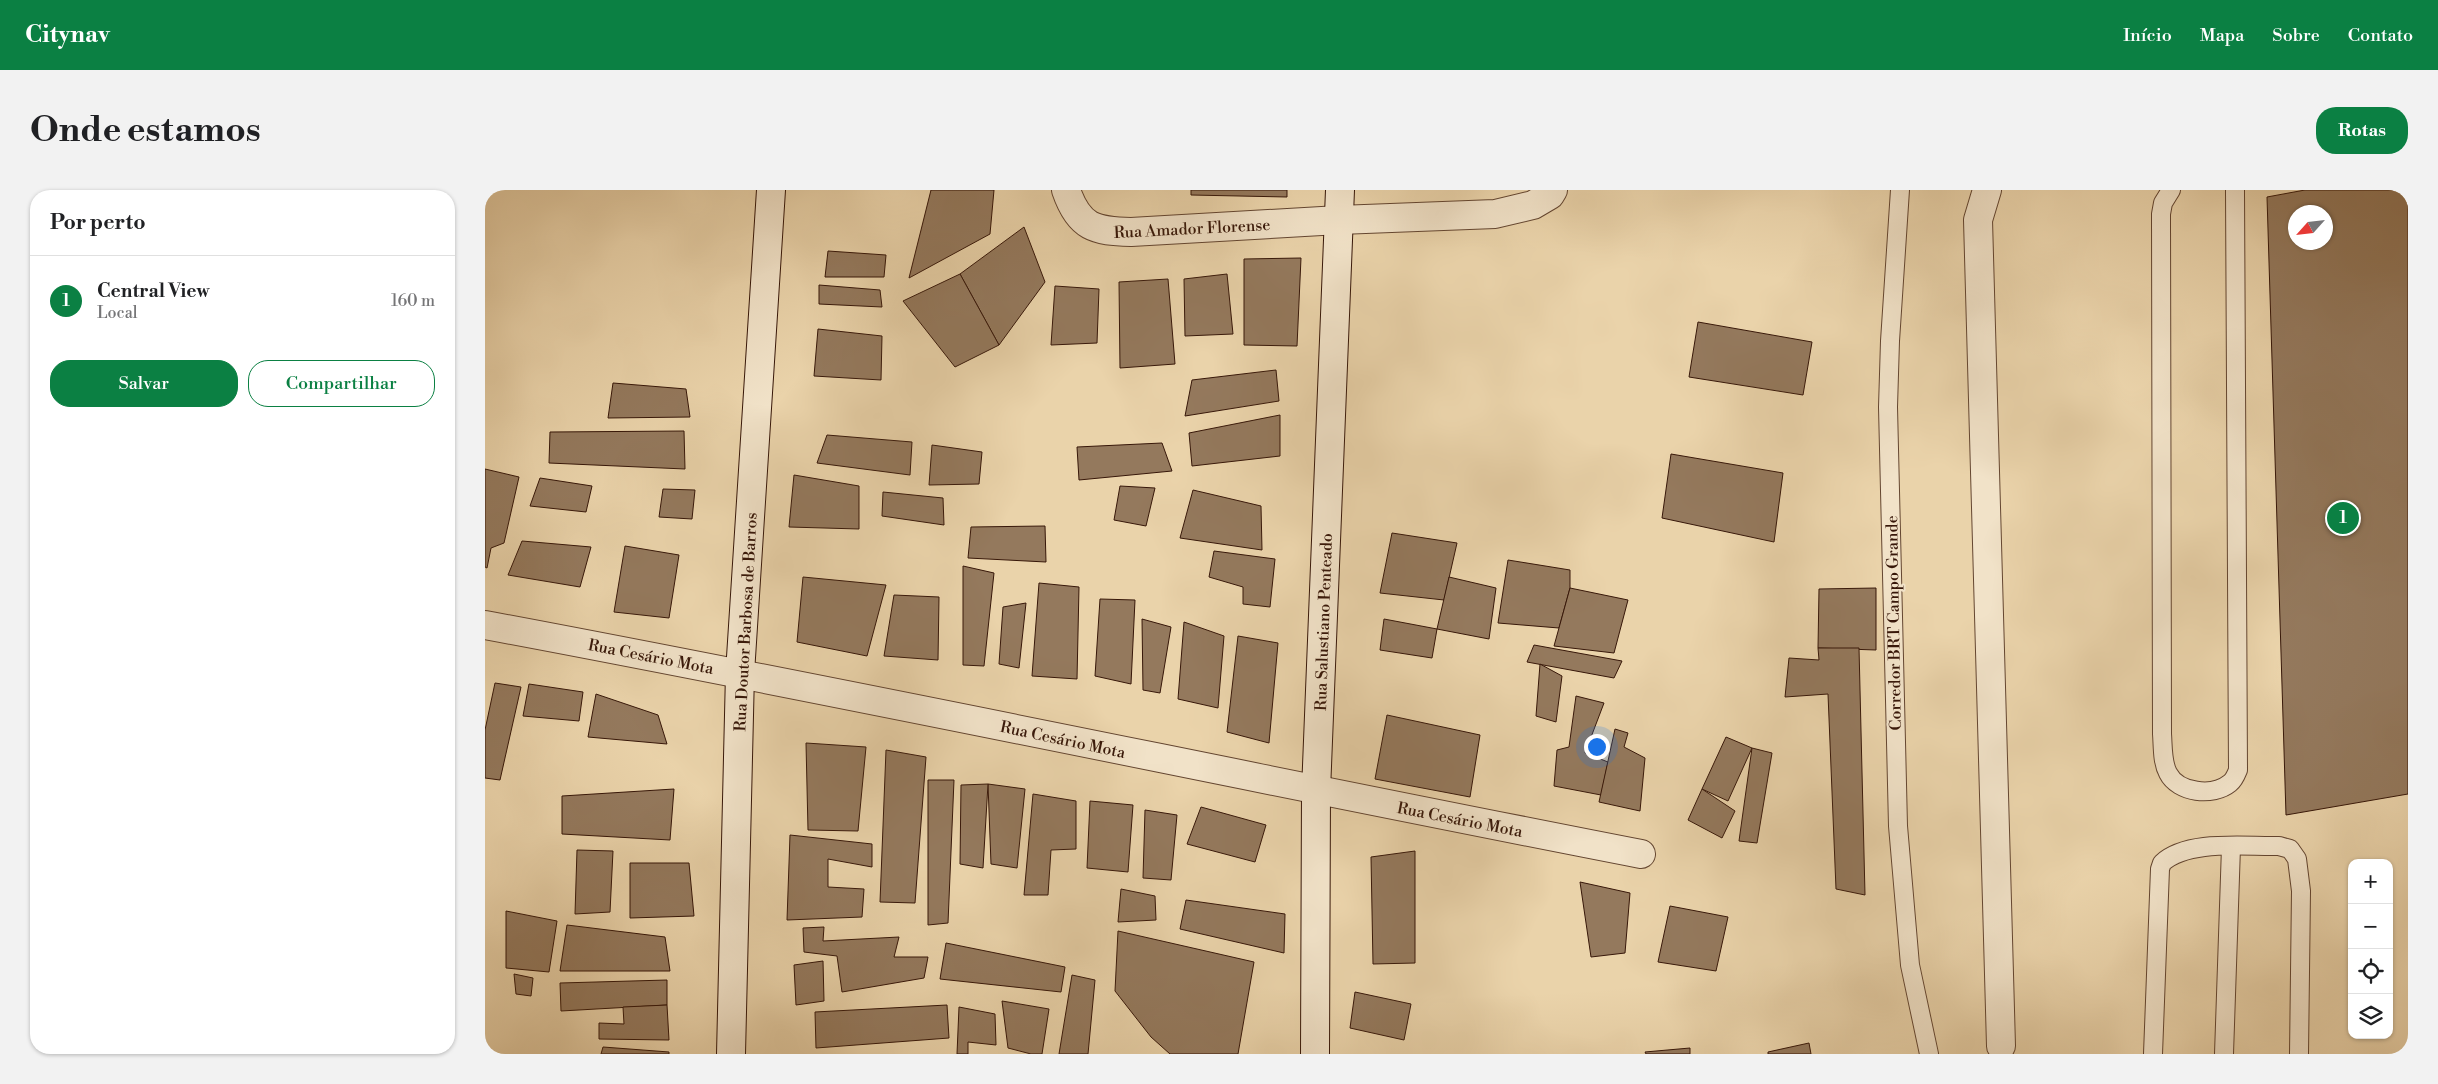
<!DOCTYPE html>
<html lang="pt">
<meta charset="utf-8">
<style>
body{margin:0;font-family:"Libre Bodoni",serif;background:#f2f2f2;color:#202124}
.controls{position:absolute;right:15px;bottom:15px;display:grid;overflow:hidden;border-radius:10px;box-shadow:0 1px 4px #0004}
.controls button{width:45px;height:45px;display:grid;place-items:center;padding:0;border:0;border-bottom:1px solid #e0e0e0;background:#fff;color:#202124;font:25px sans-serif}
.compass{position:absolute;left:1803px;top:15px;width:45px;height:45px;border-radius:50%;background:#fff;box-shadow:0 1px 4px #0004;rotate:243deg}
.you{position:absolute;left:1111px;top:556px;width:18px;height:18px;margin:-12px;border:4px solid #fff;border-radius:50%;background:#1a73e8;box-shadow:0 0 0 8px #1a73e833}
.badge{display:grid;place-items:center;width:32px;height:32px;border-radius:50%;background:#0b8043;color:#fff;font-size:16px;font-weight:700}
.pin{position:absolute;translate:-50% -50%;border:2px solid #fff;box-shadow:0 1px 5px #0006}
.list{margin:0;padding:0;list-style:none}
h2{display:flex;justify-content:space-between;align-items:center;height:65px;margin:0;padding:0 20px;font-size:21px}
h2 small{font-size:16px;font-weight:400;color:#757577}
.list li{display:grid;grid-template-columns:32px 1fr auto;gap:15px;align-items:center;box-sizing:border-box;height:90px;padding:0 20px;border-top:1px solid #e0e0e0}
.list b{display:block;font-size:19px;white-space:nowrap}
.list p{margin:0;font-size:16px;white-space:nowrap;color:#757577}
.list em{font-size:16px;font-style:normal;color:#757577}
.actions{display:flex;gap:10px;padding:15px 20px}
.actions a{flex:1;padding:11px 0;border:1px solid #0b8043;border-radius:20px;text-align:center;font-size:18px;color:#0b8043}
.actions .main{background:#0b8043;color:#fff}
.icon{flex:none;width:28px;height:28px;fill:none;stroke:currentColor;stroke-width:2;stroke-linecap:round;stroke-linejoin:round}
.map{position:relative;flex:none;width:1923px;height:864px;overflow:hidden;border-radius:20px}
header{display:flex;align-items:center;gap:30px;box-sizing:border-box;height:70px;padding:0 25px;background:#0b8043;color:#fff}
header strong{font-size:24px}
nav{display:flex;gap:28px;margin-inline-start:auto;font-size:18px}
.intro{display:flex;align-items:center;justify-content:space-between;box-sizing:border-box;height:120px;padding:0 30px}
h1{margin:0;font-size:35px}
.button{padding:12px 22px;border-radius:20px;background:#0b8043;color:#fff;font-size:18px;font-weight:700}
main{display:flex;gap:30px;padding:0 30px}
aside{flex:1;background:#fff;border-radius:20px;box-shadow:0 1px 4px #0004}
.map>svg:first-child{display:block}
</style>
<header>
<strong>Citynav</strong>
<nav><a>Início</a><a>Mapa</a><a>Sobre</a><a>Contato</a></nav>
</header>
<div class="intro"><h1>Onde estamos</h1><a class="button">Rotas</a></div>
<main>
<aside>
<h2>Por perto<small></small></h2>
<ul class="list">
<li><span class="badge">1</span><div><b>Central View</b><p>Local</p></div><em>160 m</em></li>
</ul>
<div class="actions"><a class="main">Salvar</a><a>Compartilhar</a></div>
</aside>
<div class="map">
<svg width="1923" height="864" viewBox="0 0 1923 864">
<rect width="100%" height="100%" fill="#ead3aa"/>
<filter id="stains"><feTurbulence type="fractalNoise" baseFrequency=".004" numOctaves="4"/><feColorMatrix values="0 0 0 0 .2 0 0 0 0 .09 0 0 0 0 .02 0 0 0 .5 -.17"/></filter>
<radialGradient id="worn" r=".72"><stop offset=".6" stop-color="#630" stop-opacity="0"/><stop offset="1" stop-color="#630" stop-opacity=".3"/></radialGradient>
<g fill="#94795d" stroke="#371709" fill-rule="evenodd">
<polygon points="446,0 509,0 505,44 424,88"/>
<polygon points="706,0 802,0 802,7 706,5"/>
<path d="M 1820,0 L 1923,0 L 1923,604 L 1801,625 L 1782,7 ZM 1810,22 L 1840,22 L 1840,52 L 1810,52 Z"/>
<polygon points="539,37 560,92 514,155 475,84"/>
<polygon points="343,61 401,65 399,87 340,87"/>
<polygon points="816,68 812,156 759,155 759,69"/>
<polygon points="475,84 514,155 470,177 418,111"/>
<polygon points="742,84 748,144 700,146 699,89"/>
<polygon points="683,89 690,174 635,178 634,92"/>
<polygon points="334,95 395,100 397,117 334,114"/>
<polygon points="570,96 614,99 612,153 566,155"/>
<polygon points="1213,132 1327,152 1318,205 1204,187"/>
<polygon points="333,139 397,146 396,190 329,186"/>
<polygon points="791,180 794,211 700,226 707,190"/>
<polygon points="128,193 201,199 205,227 123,228"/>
<polygon points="795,225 795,266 707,276 704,243"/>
<polygon points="199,241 200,279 64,273 65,242"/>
<polygon points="342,245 427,252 425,285 332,273"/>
<polygon points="677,253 687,281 594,290 592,257"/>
<polygon points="447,255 497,262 494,294 444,295"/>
<polygon points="1186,264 1298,283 1289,352 1177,328"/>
<polygon points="0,279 34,287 19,353 6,358 2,378 0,377"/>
<polygon points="309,285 374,296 374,339 304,337"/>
<polygon points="55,288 107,296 101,322 45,316"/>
<polygon points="635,296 670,298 661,336 629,330"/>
<polygon points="178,299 210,300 207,329 174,327"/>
<polygon points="708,300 776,316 777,360 695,348"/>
<polygon points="398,302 458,308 459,335 397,326"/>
<polygon points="560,336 561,372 483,368 486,337"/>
<polygon points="907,343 972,353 959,410 895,403"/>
<polygon points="37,351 106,357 95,397 23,385"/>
<polygon points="140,356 194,365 184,428 129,422"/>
<polygon points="729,361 790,369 785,417 758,414 758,397 724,387"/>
<polygon points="1023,370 1085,380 1085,398 1074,438 1013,433"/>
<polygon points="478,376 509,383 499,476 478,475"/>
<polygon points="318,387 401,395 382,466 312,452"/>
<polygon points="964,387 1011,398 1004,449 952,439"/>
<polygon points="554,393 594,397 592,489 547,486"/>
<polygon points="1085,398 1143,410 1129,463 1069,456"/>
<polygon points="1391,398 1391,460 1333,458 1334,399"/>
<polygon points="409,405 454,407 453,470 399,466"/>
<polygon points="615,409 650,410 646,494 610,486"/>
<polygon points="541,413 534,478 514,474 518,417"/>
<polygon points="657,429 686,437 675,503 658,500"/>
<polygon points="899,429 952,439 947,468 895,460"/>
<polygon points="699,432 739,446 733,518 693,509"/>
<polygon points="753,446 793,453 784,553 742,542"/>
<polygon points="1049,455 1137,471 1129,488 1042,472"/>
<polygon points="1333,458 1374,458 1380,705 1351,699 1343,504 1300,507 1304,468 1334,470"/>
<polygon points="1055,474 1077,486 1071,532 1051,526"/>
<polygon points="10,493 36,497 15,590 0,588 0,540"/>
<polygon points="44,494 98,502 94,531 38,526"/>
<polygon points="111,504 173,525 182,554 103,547"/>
<polygon points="1091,506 1119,513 1100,563 1123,572 1116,605 1069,596 1072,560 1084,557"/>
<polygon points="902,525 995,545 985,607 890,589"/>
<polygon points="1130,539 1143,543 1139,557 1160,568 1155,621 1114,612"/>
<polygon points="1241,547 1267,558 1243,611 1217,599"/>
<polygon points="321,553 381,557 373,641 323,640"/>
<polygon points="1267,558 1287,563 1272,653 1254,651"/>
<polygon points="401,560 441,567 430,713 395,712"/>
<polygon points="443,590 469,590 463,733 443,735"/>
<polygon points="503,594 540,599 532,678 506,674"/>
<polygon points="503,594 498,678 475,674 476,595"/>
<polygon points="189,599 185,650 77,644 77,606"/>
<polygon points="1217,599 1250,621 1237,648 1203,630"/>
<polygon points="548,604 591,611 591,659 566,660 563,705 539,705"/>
<polygon points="605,611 648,615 643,682 602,678"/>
<polygon points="716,617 781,635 770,672 702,654"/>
<polygon points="660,620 692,625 686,690 658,688"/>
<polygon points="305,645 387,654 387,677 343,669 343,697 379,699 377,727 302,730"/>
<polygon points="92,660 128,661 125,722 90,724"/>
<polygon points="930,661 930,773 888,774 886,667"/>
<polygon points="145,673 204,673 209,726 145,728"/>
<polygon points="1095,692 1145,703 1140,763 1106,767"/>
<polygon points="636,699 670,706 671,730 633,732"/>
<polygon points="701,710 800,724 799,763 695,739"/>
<polygon points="1185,716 1243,727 1231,781 1173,772"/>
<polygon points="21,721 72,731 64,782 21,778"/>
<polygon points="82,735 180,747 185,781 75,781"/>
<polygon points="339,737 338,751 414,747 409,767 443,767 439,788 357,802 352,766 319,762 318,738"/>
<polygon points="633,741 769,772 753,864 685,864 666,847 630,801"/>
<polygon points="461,753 580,777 576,802 455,789"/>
<polygon points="338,771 339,811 311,815 309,775"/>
<polygon points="29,784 48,788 46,806 31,804"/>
<polygon points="587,785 610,790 603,864 574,864"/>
<polygon points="182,790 182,815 76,821 75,793"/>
<polygon points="870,802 926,814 919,850 865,838"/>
<polygon points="517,811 564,819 557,864 546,864 523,858"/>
<polygon points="182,815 184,850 114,849 114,833 139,834 138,817"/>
<polygon points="462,815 464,848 331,858 330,822"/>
<polygon points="474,817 510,824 511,855 483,852 483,864 472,864"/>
<polygon points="1324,853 1326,864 1283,864 1283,862"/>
<polygon points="118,857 184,862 184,864 116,864"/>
<polygon points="1205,858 1205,864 1161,864 1160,862"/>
</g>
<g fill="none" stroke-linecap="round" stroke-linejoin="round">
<defs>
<g id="lane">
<polyline points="1415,0 1405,151 1403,217 1413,636 1425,775 1444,864"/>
<path d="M 1686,0 L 1678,13 L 1676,24 L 1677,544 C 1678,556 1677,572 1683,583 C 1693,603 1728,607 1745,593 C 1749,590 1751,585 1753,580 L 1750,0"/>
<path d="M 1668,864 L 1675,679 L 1677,673 C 1703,649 1761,657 1794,656 L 1805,659 L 1812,669 L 1816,701 L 1814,864"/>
<polyline points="1739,864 1746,657"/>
</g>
<g id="street">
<path d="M 581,0 C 594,38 610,41 646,42 L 854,30 L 1010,24 L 1048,15 L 1065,5 L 1068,0"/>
<polyline points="1502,0 1493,30 1516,856"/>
<path d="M 0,435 C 386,507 770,589 1156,664"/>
</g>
<g id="secondary">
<polyline points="246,864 255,483 286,0"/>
<polyline points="830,864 831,601 855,0"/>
</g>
</defs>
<use href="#lane" stroke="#644631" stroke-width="20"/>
<use href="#street" stroke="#644631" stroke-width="30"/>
<use href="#secondary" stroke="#371709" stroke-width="30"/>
<use href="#lane" stroke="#f1e2c8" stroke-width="18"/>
<use href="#street" stroke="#f1e2c8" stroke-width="28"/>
<use href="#secondary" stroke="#f1e2c8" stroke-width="28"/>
</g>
<g text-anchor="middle" stroke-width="4" stroke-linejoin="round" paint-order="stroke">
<g font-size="16" fill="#371709" stroke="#f1e2c8">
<text transform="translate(707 38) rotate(-3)" y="6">Rua Amador Florense</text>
<text transform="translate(260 432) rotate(-87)" y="6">Rua Doutor Barbosa de Barros</text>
<text transform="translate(838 432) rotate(-88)" y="6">Rua Salustiano Penteado</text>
<text transform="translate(1408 433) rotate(-91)" y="6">Corredor BRT Campo Grande</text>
<text transform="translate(166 466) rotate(11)" y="6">Rua Cesário Mota</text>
<text transform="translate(578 549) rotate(12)" y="6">Rua Cesário Mota</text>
<text transform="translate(975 629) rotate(11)" y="6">Rua Cesário Mota</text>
</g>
</g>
<rect width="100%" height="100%" filter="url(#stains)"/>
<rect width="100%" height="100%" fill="url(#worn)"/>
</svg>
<div class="controls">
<button>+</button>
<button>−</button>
<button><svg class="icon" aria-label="locate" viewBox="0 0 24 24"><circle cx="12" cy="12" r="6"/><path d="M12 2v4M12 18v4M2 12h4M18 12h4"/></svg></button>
<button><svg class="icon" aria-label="layers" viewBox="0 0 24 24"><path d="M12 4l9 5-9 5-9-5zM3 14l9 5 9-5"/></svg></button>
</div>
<svg class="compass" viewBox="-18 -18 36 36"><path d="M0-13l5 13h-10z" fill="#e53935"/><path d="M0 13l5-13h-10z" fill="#757577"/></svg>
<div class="you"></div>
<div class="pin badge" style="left:1858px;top:328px">1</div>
</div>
</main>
